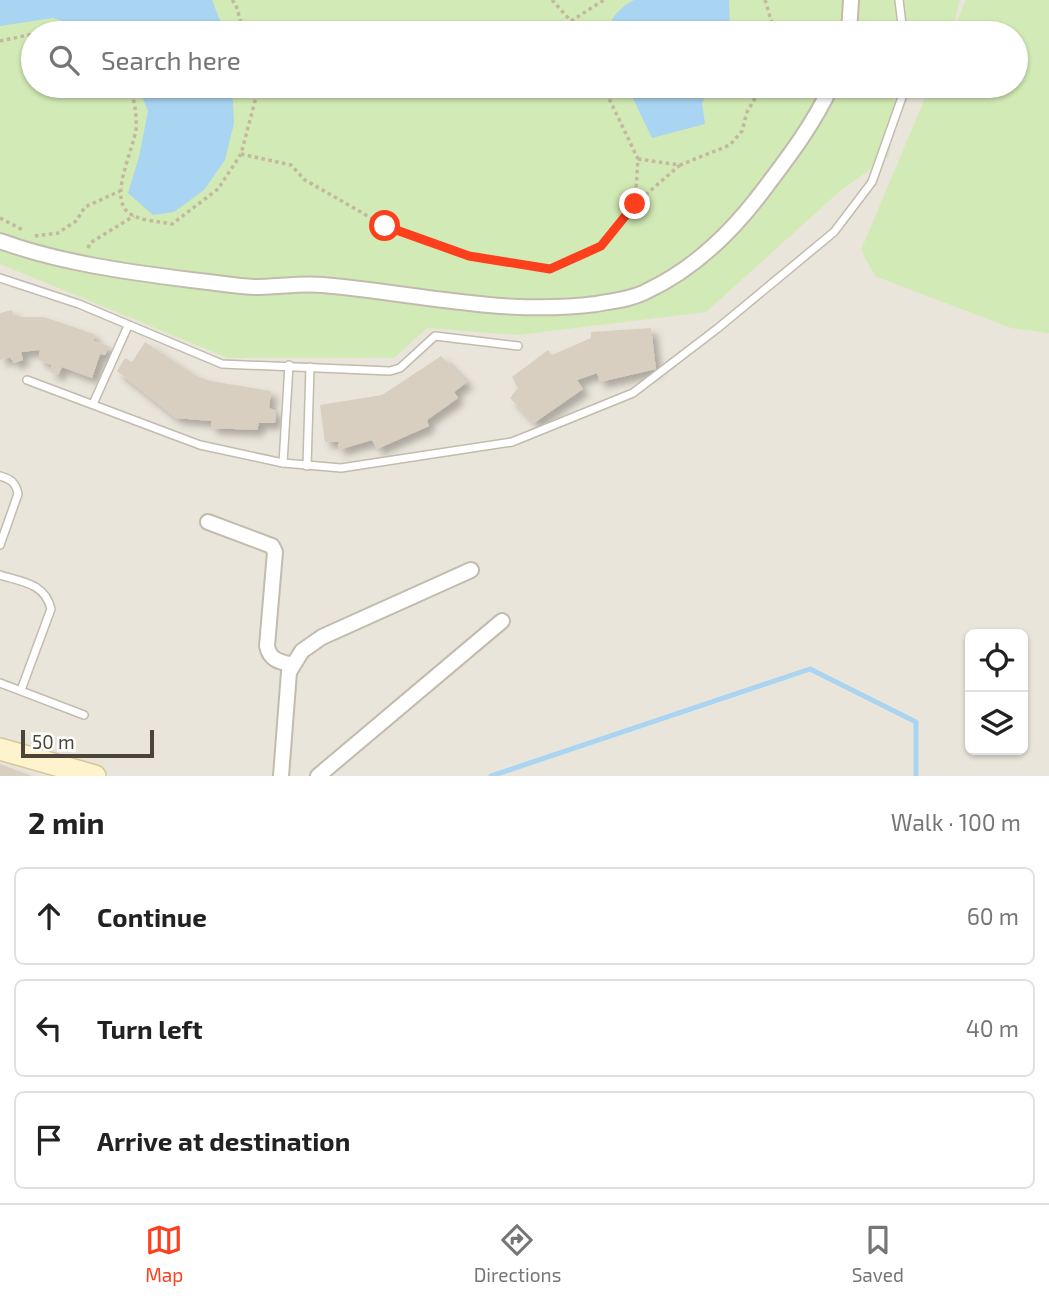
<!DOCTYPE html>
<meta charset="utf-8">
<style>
body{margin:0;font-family:"Exo 2",sans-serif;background:#f6f6f6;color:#222}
.controls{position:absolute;right:21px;bottom:21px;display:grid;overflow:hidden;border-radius:10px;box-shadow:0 2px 5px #0004}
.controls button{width:63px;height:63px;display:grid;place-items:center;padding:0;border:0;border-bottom:2px solid #e0e0e0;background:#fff;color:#222;font:35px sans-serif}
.scale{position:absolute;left:21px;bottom:18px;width:133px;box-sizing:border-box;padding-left:7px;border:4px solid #4b4439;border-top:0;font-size:19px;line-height:24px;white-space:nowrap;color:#4b4439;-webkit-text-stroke:5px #fff;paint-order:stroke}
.stop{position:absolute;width:21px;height:21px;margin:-16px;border:5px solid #fc3f1d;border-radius:50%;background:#fff}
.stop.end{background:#fc3f1d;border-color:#fff;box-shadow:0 2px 7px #0008}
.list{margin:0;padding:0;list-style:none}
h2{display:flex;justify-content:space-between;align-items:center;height:91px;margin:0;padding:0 28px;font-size:30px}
h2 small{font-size:23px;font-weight:400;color:#767676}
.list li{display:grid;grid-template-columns:46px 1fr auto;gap:21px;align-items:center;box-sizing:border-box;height:98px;margin:0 14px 14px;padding:0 14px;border:2px solid #e0e0e0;border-radius:10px}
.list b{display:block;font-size:26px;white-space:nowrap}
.list em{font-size:23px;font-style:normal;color:#767676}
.icon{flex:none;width:38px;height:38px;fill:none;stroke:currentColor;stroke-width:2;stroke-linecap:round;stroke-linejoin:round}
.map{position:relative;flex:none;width:1049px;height:776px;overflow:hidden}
.search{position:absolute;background:#fff;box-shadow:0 2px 5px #0004;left:21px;right:21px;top:21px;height:77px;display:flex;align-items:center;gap:18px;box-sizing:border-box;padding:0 24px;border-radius:38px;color:#767676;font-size:26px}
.sheet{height:427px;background:#fff}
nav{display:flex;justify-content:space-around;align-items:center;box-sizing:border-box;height:98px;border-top:2px solid #e0e0e0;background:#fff;font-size:19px;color:#767676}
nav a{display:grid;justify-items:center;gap:4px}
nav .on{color:#fc3f1d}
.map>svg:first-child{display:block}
</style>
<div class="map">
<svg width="1049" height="776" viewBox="0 0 1049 776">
<defs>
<filter id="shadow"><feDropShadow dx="6" dy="6" stdDeviation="3.5" flood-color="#0004"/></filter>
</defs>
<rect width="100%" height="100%" fill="#f6f3ec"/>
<path fill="#eae5da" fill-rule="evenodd" d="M 0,0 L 1049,0 L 1049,776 L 0,776 ZM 33,33 L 1016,33 L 1016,86 L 33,86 ZM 970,634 L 1023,634 L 1023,750 L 970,750 Z"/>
<polygon fill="#d2eab5" points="0,0 960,0 952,32 966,0 1049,0 1049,333 1011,328 875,276 861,250 930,86 1016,86 1016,33 33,33 33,86 897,86 889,156 840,191 706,312 518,335 427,328 394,358 228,358 0,264"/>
<g fill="#a9d4f2">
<polygon points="0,0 212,0 225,33 99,33 53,18 0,26"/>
<path d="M 634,0 L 729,0 L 730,33 L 607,33 C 609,18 621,7 634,0 Z"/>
<polygon points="138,86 232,86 234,123 225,160 204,190 174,212 153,215 128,193 139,157 148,111"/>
<polygon points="627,86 710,86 702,103 705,124 652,138"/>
</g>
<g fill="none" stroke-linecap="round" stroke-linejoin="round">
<polyline stroke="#a9d4f2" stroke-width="5" points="491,776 810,669 916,722 916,776"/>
</g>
<g fill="#d8cfc1" filter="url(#shadow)">
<polygon points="12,310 14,317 44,317 94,334 94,341 109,346 105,355 100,354 92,378 62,367 58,375 50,372 52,365 39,360 40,350 21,352 23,360 14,363 10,357 0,360 0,313"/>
<polygon points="651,328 656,369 600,382 597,373 577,380 583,389 534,423 510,398 518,388 512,377 548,350 552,355 591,338 591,332"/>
<polygon points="145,342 194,375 210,381 271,391 269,408 276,411 275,423 259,423 257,430 211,428 211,421 176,418 117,371 125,358 132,362"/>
<polygon points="441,356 467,382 454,392 458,398 427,420 429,426 377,449 372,440 338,450 339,442 325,442 320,405 382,395"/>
<polygon points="0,764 32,776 0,776"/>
</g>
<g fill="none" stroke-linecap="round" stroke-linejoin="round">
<defs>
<g id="lane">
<polyline points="899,0 903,33"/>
<polyline points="0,278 79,304 222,364 390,371 400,368 435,336 518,346"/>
<polyline points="27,380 200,445 283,463 341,468 512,442 633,393 718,328 834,232 872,182 906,86"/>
<polyline points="93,404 128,326"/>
<polyline points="283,463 289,365"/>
<polyline points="307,466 310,367"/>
<path d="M 0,476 C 11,479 16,483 18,494 L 0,545"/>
<path d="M 0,575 C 22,582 45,583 51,609 L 21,690"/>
<polyline points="0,683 84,715"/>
</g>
<g id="street">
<polyline points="849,33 851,0"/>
<path d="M 0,241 C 60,263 128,272 191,280 C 212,282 233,286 254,287 C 277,287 300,283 323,285 C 415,293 503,316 596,304 C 612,301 633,299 647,291 C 694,269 731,233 762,192 C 787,159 814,124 831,86"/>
<path d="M 208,522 L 272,546 L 275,552 L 267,646 C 270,661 281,662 293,665"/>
<polyline points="281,776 289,672 302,651 322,637 471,570"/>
<polyline points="318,776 502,621"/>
</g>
<polyline id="secondary" points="0,749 95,776"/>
</defs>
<use href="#lane" stroke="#c2bbae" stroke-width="10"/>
<use href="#street" stroke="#c2bbae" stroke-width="18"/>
<use href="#secondary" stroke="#d6c79b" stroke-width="24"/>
<g stroke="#c4b79f" stroke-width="3.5" stroke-dasharray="3.5 3.5" stroke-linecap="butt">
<polyline points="232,0 236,5 244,33"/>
<polyline points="552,0 571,21 577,33"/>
<polyline points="765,0 775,33"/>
<polyline points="571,21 604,0"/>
<polyline points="35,33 62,28 84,33"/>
<polyline points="0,41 33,34"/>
<path d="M 130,86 C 134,100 137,114 136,129 C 133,150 112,191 125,209 C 133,221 159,221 172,224 L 218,189 L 241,154 L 259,86"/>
<polyline points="241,154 291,165 305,180 385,226 469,256 550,269 601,246 635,204 638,159 603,86"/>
<polyline points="638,159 680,165 730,145 742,131 747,112 762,86"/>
<polyline points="635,204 680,165"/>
<polyline points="0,218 23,230"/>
<polyline points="35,236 58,233 76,221 85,207 120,191"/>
<polyline points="88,248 90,243 134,216"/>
</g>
<use href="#lane" stroke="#fff" stroke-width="7"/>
<use href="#street" stroke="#fff" stroke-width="14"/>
<use href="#secondary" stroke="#fff3cd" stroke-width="21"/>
</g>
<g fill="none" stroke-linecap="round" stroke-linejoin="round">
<polyline stroke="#fc3f1d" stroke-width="9" points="385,226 469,256 550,269 601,246 635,204"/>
</g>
</svg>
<div class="controls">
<button><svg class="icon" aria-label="locate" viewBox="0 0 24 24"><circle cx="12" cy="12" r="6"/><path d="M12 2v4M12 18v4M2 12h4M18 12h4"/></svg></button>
<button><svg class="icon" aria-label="layers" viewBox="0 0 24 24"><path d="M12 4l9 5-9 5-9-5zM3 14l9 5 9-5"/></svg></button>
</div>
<div class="scale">50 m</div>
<div class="stop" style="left:385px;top:226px"></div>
<div class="stop end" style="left:635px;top:204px"></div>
<div class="search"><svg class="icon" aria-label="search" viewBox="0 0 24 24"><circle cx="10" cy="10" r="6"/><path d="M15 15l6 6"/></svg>Search here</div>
</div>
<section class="sheet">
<h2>2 min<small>Walk · 100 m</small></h2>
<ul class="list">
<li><svg class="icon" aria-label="ahead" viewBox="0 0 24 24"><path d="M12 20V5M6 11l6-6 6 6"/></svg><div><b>Continue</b></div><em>60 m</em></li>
<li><svg class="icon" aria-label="left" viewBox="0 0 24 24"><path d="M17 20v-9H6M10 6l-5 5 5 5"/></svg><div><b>Turn left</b></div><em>40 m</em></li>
<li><svg class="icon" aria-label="arrive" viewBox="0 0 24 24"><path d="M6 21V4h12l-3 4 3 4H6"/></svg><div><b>Arrive at destination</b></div></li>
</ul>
</section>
<nav>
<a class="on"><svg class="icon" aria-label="map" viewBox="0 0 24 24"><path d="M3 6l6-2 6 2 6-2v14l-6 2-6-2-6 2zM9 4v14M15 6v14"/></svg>Map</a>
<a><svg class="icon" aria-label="directions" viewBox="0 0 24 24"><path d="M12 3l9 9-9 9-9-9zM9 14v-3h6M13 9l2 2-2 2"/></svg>Directions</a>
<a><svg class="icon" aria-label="saved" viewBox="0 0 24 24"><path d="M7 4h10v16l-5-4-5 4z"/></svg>Saved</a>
</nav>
